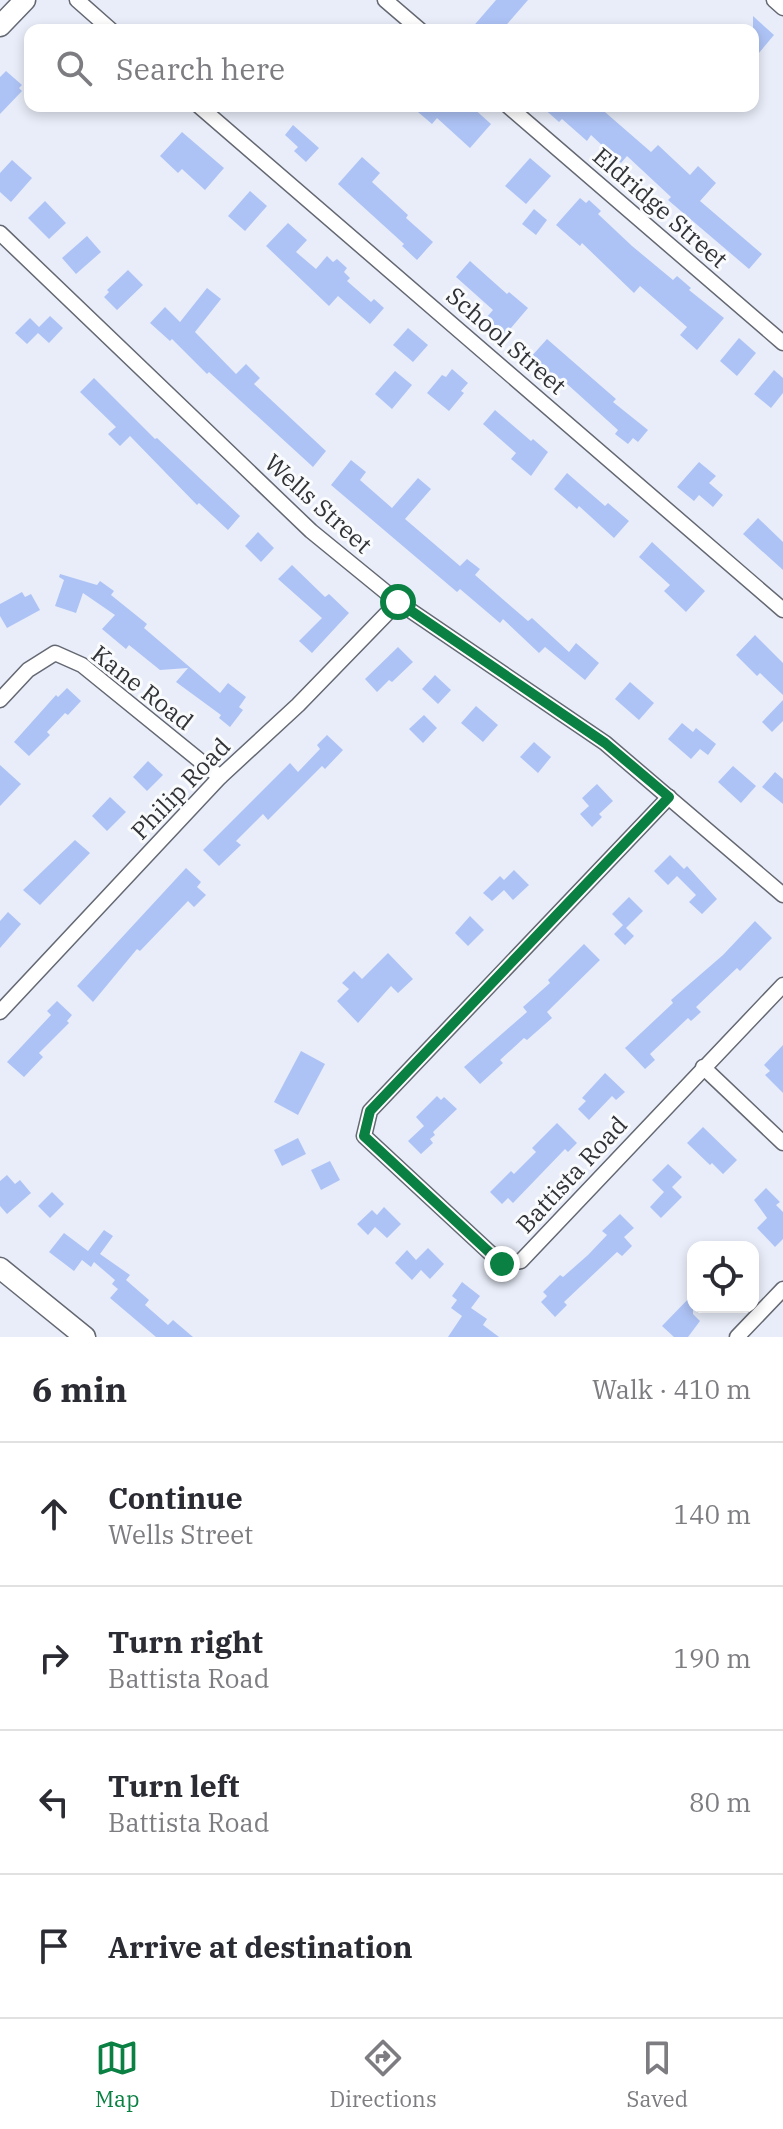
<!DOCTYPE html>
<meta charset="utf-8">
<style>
body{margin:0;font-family:"IBM Plex Serif",serif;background:#f2f2f3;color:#2b2b33}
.controls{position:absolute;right:24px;bottom:24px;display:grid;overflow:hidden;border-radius:16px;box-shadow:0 4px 12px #0003}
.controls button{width:72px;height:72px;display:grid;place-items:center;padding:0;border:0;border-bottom:2px solid #e1e1e2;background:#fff;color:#2b2b33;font:40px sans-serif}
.stop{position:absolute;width:24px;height:24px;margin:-18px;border:6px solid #0b8043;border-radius:50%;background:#fff}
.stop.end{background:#0b8043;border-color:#fff;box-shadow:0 2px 8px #0008}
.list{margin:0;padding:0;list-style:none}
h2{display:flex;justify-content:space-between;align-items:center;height:104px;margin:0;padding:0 32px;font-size:34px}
h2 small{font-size:26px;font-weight:400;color:#7c7c81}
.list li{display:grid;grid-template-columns:52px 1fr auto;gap:24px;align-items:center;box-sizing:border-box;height:144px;padding:0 32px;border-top:2px solid #e1e1e2}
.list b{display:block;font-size:30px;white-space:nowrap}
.list p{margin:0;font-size:26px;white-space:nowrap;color:#7c7c81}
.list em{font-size:26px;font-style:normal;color:#7c7c81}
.icon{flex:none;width:44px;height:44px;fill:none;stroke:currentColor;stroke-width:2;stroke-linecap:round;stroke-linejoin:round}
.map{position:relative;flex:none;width:783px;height:1337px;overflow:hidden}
.search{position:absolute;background:#fff;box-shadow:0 4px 12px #0003;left:24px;right:24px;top:24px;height:88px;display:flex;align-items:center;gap:20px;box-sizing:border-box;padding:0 28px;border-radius:16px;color:#7c7c81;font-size:30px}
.sheet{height:680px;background:#fff}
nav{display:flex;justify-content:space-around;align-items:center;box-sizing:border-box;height:112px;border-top:2px solid #e1e1e2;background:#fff;font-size:22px;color:#7c7c81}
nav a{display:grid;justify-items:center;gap:4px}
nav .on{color:#0b8043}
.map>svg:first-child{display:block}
</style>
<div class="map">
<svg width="783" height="1337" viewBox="0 0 783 1337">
<rect width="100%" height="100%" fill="#e8edf9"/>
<g fill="#aec3f5">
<polygon points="496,0 528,0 502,30 470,30"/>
<polygon points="753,16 774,35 753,60"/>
<polygon points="6,71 22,85 19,88 22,91 0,114 0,77"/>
<polygon points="411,106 471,106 491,124 470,148 437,118 432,124"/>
<polygon points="541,106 598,106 651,152 658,145 690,175 698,166 716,183 700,201 762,254 749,269 668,200 671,197 627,156 621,163 591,135 587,141 562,119 559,122"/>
<polygon points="293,125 319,148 306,162 294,151 298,147 285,135"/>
<polygon points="182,132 224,168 205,190 182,169 178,173 160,156"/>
<polygon points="362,157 380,173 372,182 408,215 406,218 433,242 417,260 402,246 404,244 338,184"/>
<polygon points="530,158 551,176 526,204 505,186"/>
<polygon points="12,160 32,178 11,202 0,192 0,173"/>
<polygon points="250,191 267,206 245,231 228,216"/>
<polygon points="580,198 586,203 589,200 601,211 598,214 632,246 673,280 677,276 691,288 689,290 724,318 697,350 680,335 687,327 640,286 634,293 582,243 580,246 556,225"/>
<polygon points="45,201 66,223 49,239 28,218"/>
<polygon points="534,209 547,220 536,235 522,224"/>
<polygon points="288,223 307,240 296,252 316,269 327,256 333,262 337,259 347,268 344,272 350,278 347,281 371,302 374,299 384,308 370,324 338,296 329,306 266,246"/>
<polygon points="87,236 101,252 76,274 62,258"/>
<polygon points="470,261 507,294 509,292 528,308 505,335 486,318 493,310 456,277"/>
<polygon points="128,270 143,285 117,310 104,297 109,292 107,290"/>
<polygon points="207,288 221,299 195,332 236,374 246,364 260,378 254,384 326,451 313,467 209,372 207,374 172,339 170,341 150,323 165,307 180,322"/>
<polygon points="50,316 63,328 49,343 38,333 27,344 15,333 30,318 39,327"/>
<polygon points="408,328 428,345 413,362 393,345"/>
<polygon points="739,338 756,353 737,376 720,361"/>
<polygon points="547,339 616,399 613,402 648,430 638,442 633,438 628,444 615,434 618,430 566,383 563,387 530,358"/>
<polygon points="452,369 468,383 461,391 464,393 449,411 427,393 442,375 446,377"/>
<polygon points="774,370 783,378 783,393 771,408 754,394"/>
<polygon points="395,371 412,385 392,409 375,394"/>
<polygon points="94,378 155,439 157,438 240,516 228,530 199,503 197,505 130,436 120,446 108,434 116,427 80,392"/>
<polygon points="495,410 531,441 533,439 548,452 531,476 511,459 516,453 483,424"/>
<polygon points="351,460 366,472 360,480 392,508 418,478 431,489 405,519 460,566 467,559 480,569 475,575 528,621 532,618 569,652 576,643 599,663 585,680 545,647 539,653 503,619 500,623 460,589 457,592 331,485"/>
<polygon points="699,462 716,476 709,483 723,495 713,507 699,495 694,501 677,487"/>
<polygon points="567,473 605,506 608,503 629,521 614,538 579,506 577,509 554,489"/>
<polygon points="758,518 783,542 783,570 743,534"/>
<polygon points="258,532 274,548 261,562 245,546"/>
<polygon points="652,542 705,591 686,612 664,591 670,585 639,557"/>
<polygon points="292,565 325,597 329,594 349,613 312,653 299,641 322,618 278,579"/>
<polygon points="60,574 97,585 100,581 114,591 111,595 147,624 144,628 220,693 228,683 246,697 239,707 243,710 230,727 219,718 221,715 176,682 188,668 160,670 129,645 126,649 102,629 115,615 83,593 76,613 55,606 64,580 59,577"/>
<polygon points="22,592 25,597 31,594 40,610 7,628 0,616 0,604"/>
<polygon points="755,635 783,663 783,695 760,673 757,676 736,655"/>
<polygon points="398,647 413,662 392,682 389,680 377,692 365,679"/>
<polygon points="435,675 451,690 438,704 422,689"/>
<polygon points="630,682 654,703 639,720 615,699"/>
<polygon points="67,688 81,701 68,715 65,713 47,732 50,735 29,756 14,742 56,695 58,697"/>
<polygon points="783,700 783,721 772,732 762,722"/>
<polygon points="476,706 498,725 483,742 461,723"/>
<polygon points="424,715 437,728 423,743 409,729"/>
<polygon points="682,723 693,732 696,728 716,744 708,755 700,749 691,759 668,739"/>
<polygon points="327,735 343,750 325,769 322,766 268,820 263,814 236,841 241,845 219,866 203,850 290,763 298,772 320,749 317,745"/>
<polygon points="534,742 551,757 538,773 520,757"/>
<polygon points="148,761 163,775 147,791 133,777"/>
<polygon points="0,765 21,784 0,806"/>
<polygon points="733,766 756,786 741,803 718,782"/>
<polygon points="775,772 783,779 783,804 762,787"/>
<polygon points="597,784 613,801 599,814 602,817 592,827 580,814 589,806 582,798"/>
<polygon points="110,797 126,812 107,831 92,816"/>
<polygon points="75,840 90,853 40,905 23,890"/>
<polygon points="670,855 684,869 687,866 717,899 702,914 689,902 696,895 677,876 668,885 654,871"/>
<polygon points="186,868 201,882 197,887 206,895 194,907 188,901 140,951 137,949 93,1002 77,986"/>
<polygon points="514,870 529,885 513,900 504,890 492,901 483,893 500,876 504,880"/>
<polygon points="629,897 643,911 626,928 634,936 625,945 614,934 623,925 612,914"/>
<polygon points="8,912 21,924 0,948 0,921"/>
<polygon points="470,916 484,930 468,946 455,933"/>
<polygon points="755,921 772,938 740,971 737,968 696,1007 701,1012 691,1021 688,1018 650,1054 655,1060 645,1069 625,1048 673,1003 671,1000 723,955"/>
<polygon points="584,944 600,960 547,1012 552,1018 527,1040 524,1038 500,1060 503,1063 480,1084 464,1067 527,1012 523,1007 550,983 548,980"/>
<polygon points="388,953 413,979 398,993 391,986 358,1023 337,1001 349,989 342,983 354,971 362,979"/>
<polygon points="57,1001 72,1015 67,1021 69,1023 39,1053 43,1057 24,1077 7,1062 51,1015 47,1011"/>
<polygon points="783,1045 783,1093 765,1075 770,1071 764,1065"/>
<polygon points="301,1051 325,1064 298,1115 274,1102"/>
<polygon points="605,1073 625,1092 616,1100 612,1096 589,1120 578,1109 586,1101 582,1098"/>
<polygon points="437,1096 441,1100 444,1097 457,1109 433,1132 435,1135 430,1139 433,1143 421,1154 408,1141 424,1126 416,1117"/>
<polygon points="557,1123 577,1143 568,1152 565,1149 513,1203 508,1198 502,1204 490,1192 511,1171 514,1174 536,1152 532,1148"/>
<polygon points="703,1127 737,1160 723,1174 712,1163 710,1165 687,1143"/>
<polygon points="298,1138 306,1154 282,1166 274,1150"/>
<polygon points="330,1161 340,1180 321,1190 311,1170"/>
<polygon points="668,1164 682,1177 672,1187 682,1197 661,1218 650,1207 664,1192 652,1180"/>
<polygon points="7,1175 15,1184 20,1180 31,1193 7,1214 0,1206 0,1181"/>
<polygon points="766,1188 780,1202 776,1205 783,1212 783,1239 775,1247 757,1228 767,1218 754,1200"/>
<polygon points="52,1192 64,1204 50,1218 38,1206"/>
<polygon points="384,1207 401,1224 387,1238 375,1227 368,1235 357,1224 372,1210 377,1215"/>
<polygon points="620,1214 634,1228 624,1237 632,1246 622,1256 617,1252 564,1302 567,1305 555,1317 541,1302 547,1296 543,1292 560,1275 563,1277 588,1255 607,1235 602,1231"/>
<polygon points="104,1230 113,1236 100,1254 130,1275 126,1280 149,1300 145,1305 168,1325 173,1320 193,1337 156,1337 110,1298 118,1289 112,1284 115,1280 94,1262 91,1267 82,1260 74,1271 49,1252 64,1233 88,1251"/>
<polygon points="428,1248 444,1264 430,1279 421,1270 412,1280 395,1263 407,1250 416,1260"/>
<polygon points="462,1282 480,1296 471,1308 487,1319 483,1325 499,1337 448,1337 462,1316 451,1308 457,1300 452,1296"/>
<polygon points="693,1294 693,1314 700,1321 688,1337 674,1337 662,1326"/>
</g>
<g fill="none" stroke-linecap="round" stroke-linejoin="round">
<defs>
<g id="street">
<polyline points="77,0 111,30"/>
<polyline points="385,0 420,30"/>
<polyline points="774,0 783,8"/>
<polyline points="199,106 783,610"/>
<polyline points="508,106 783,343"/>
<polyline points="0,233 311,531 398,602 605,743 783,895"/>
<polyline points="0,700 28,670 55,653 82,665 220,777"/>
<polyline points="669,797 370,1111 364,1136 502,1264 521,1261 783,985"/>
<polyline points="0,1012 220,777 298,705 398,602"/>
<polyline points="703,1067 783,1143"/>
<polyline points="737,1337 783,1289"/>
</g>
<g id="secondary">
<polyline points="0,26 25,0"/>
<polyline points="0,1268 85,1337"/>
</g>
</defs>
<use href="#street" stroke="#646872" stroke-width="17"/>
<use href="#secondary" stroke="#646872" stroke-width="23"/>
<use href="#street" stroke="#fff" stroke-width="14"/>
<use href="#secondary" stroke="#fff" stroke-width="20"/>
</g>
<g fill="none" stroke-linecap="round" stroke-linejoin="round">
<polyline stroke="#0b8043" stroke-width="10" points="398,602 605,743 669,797 370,1111 364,1136 502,1264"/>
</g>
<g text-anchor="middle" stroke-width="6" stroke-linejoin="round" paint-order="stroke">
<g font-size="24" fill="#313337" stroke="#f9fbfd">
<text transform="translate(660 208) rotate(41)" y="8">Eldridge Street</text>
<text transform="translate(506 341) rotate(41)" y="8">School Street</text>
<text transform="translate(318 504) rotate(42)" y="8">Wells Street</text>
<text transform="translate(142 688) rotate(38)" y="8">Kane Road</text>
<text transform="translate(181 789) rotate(-46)" y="8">Philip Road</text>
<text transform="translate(572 1175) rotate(-47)" y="8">Battista Road</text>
</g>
</g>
</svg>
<div class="controls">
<button><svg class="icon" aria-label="locate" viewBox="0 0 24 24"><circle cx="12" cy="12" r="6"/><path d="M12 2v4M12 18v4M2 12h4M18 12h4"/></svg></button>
</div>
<div class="stop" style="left:398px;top:602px"></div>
<div class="stop end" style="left:502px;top:1264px"></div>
<div class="search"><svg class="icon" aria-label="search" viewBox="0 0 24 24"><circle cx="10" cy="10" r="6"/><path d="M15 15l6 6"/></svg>Search here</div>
</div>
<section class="sheet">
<h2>6 min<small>Walk · 410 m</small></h2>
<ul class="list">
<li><svg class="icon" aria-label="ahead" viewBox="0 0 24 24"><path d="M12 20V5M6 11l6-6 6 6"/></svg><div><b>Continue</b><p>Wells Street</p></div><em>140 m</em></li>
<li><svg class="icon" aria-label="right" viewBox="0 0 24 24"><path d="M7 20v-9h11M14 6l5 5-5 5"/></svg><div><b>Turn right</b><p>Battista Road</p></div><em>190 m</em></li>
<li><svg class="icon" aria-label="left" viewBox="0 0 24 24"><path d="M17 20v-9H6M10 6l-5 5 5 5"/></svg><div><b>Turn left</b><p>Battista Road</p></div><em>80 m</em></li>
<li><svg class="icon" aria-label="arrive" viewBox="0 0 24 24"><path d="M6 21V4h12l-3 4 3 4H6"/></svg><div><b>Arrive at destination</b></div></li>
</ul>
</section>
<nav>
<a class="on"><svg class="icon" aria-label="map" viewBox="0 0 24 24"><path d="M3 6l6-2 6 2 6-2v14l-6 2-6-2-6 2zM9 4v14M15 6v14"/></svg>Map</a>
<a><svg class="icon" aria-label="directions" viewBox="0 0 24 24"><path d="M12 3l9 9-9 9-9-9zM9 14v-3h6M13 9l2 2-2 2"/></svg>Directions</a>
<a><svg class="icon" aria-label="saved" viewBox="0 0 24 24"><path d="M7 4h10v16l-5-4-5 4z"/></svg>Saved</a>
</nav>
